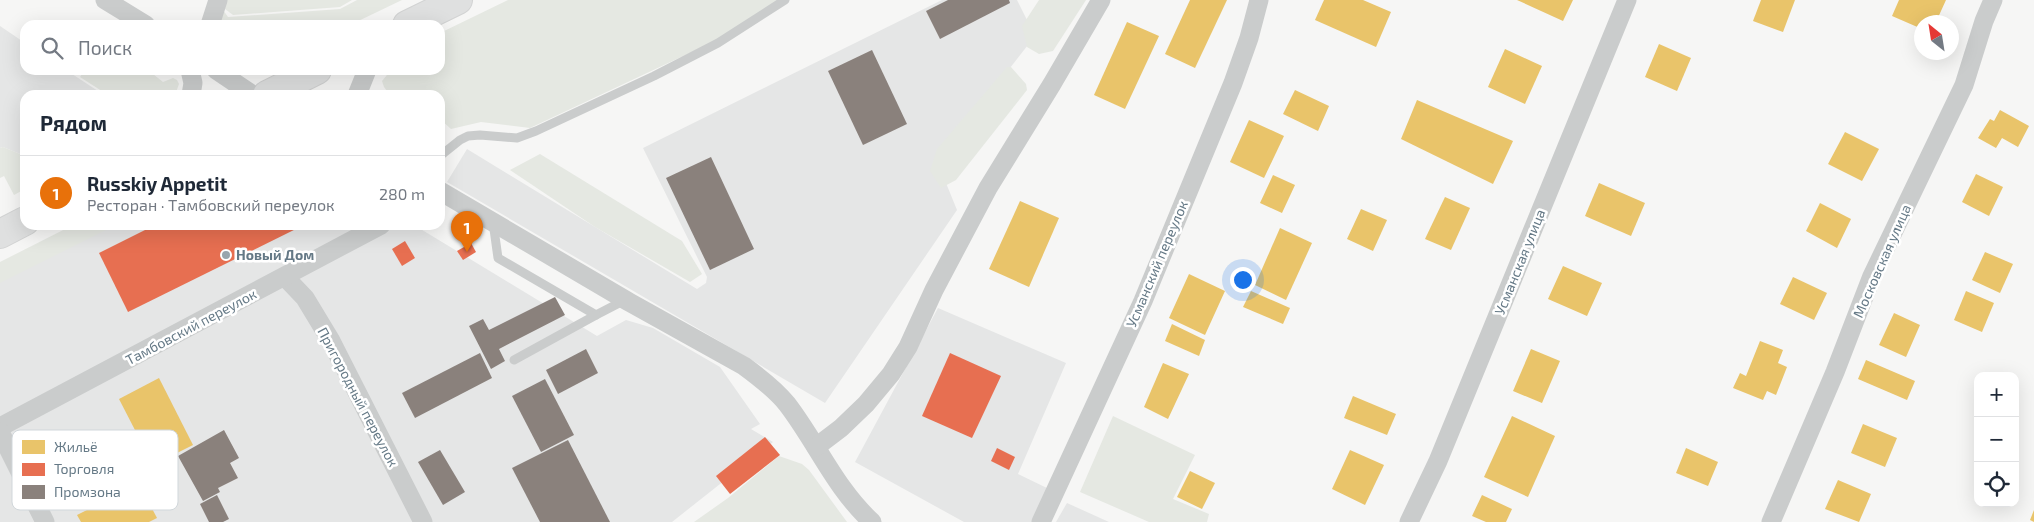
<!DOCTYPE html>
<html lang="ru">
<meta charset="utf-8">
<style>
body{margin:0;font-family:"Exo 2",sans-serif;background:#f6f6f7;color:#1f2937}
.controls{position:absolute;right:15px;bottom:15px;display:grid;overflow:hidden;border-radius:10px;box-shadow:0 5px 20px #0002}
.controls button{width:45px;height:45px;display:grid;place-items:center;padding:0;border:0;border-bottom:1px solid #e0e1e3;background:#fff;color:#1f2937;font:25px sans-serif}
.compass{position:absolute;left:1914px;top:15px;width:45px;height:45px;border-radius:50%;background:#fff;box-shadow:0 5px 20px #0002;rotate:330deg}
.you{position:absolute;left:1242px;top:279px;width:18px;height:18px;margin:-12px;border:4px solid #fff;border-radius:50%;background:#1a73e8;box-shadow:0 0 0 8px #1a73e833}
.badge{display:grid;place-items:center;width:32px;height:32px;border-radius:50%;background:#55616c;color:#fff;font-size:16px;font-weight:700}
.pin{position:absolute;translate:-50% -41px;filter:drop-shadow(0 1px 2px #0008)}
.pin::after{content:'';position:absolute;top:26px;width:18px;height:15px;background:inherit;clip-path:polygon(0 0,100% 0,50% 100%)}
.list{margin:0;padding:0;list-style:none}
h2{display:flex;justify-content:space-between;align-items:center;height:65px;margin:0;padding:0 20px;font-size:21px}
h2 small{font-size:16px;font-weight:400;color:#747a83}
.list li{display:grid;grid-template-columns:32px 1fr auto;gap:15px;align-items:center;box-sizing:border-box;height:75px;padding:0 20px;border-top:1px solid #e0e1e3}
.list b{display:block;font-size:19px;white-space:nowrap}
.list p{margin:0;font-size:16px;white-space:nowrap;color:#747a83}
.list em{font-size:16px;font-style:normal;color:#747a83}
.icon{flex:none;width:28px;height:28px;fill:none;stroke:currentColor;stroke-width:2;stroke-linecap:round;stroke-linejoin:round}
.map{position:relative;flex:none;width:2034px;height:522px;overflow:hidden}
.search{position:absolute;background:#fff;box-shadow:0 5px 20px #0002;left:20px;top:20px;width:425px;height:55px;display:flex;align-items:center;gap:12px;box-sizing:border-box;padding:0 18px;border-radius:15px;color:#747a83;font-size:19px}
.panel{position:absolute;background:#fff;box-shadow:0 5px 20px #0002;left:20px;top:90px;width:425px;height:140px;border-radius:15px}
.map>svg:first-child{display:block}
</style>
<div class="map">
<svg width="2034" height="522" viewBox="0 0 2034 522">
<rect width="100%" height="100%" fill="#f6f6f5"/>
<g fill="#e5e6e6">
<polygon points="942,0 1017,0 1035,36 937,161 957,210 825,403 447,182 467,149 697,289 706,283 707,277 643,148"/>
<polygon points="0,26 25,43 25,70 66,70 104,95 25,95 25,156 3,147 0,148"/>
<polygon points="84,225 414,225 597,336 626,320 653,328 720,367 760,424 751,429 773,442 672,522 0,522 0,268"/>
<polygon points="938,308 1066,363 1018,474 1049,489 1032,522 964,522 855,462"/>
<polygon points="1067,503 1109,522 1056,522"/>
</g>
<g fill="#e5e8e2">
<polygon points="226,0 352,0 340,7 233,15 225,9"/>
<polygon points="357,0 402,0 350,25 216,25 221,7 228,17 340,9"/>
<polygon points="508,0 785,0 715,41 530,128 481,122 451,129 440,119 440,95 390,95 384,87 382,81 391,70 440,70 440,33"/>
<polygon points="1039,0 1086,0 1053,51 1039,54 1027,47 1022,26"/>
<polygon points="1007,67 1011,67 1026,84 1027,90 956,180 941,188 930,171 937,149"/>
<polygon points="85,70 148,70 163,82 173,78 177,80 179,84 175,95 108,95 80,77"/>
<polygon points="3,147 25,156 25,189 14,195 4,176 0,178 0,148"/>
<polygon points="540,154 682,241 702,274 690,282 595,227 510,170"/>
<polygon points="73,225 116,225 0,283 0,262"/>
<polygon points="1113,416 1195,455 1173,499 1209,514 1207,522 1149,522 1080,492"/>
<polygon points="779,456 802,464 809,470 847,522 694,522 728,498"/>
</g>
<g fill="#e9c46a">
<polygon points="1190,0 1227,0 1195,68 1165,54"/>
<polygon points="1324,0 1363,0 1391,12 1376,47 1315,20"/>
<polygon points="1517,0 1573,0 1563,21"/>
<polygon points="1761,0 1795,0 1783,32 1753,21"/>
<polygon points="1899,0 1946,0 1936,22 1922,22 1922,29 1892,16"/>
<polygon points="1127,22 1159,36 1125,109 1094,95"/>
<polygon points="1659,44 1691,58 1677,91 1645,77"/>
<polygon points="1505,49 1542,66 1525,104 1488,87"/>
<polygon points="1295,90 1329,106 1318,131 1283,114"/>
<polygon points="1417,100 1513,141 1493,184 1401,139"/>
<polygon points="2000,110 2029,126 2018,147 2002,138 1996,148 1978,138 1990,119 1994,121"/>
<polygon points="1249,120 1284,136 1264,178 1230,162"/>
<polygon points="1845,132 1879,149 1862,181 1828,164"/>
<polygon points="1976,174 2003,187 1989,216 1962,202"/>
<polygon points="1273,175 1295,185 1282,213 1260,203"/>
<polygon points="1599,183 1645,203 1631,236 1585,216"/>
<polygon points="1445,197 1470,208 1451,250 1425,239"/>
<polygon points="1020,201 1059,218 1029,287 989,269"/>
<polygon points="1820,203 1851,219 1837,248 1806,231"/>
<polygon points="1361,209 1387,220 1373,251 1347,239"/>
<polygon points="1280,228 1312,243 1286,300 1255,285"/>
<polygon points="1985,252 2013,264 2000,293 1972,280"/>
<polygon points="1563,266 1602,283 1587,316 1548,299"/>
<polygon points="1189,274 1225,291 1205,335 1169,318"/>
<polygon points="1793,277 1827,293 1814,320 1780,304"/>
<polygon points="1251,291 1290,308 1283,324 1243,307"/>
<polygon points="1966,291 1994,303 1982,332 1954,320"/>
<polygon points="1894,313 1920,325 1906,357 1879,345"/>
<polygon points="1172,324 1205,340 1199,356 1165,341"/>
<polygon points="1760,341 1783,350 1778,363 1787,367 1776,395 1767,391 1763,400 1733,388 1740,373 1746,376"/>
<polygon points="1531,349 1560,361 1542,403 1513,391"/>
<polygon points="1866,360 1915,381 1907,400 1858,379"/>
<polygon points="1163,363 1189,374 1168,419 1144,407"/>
<polygon points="159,378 193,445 153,465 119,399"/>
<polygon points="1353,396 1396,414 1387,435 1344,418"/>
<polygon points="1512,416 1555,436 1528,497 1484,477"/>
<polygon points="1863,424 1897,438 1885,467 1851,453"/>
<polygon points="1686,448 1718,462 1708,486 1676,473"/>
<polygon points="1350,450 1384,465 1365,505 1332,489"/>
<polygon points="1190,471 1215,483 1202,509 1177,497"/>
<polygon points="1838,480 1871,494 1859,522 1825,509"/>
<polygon points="139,484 157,518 149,522 81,522 77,515"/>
<polygon points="1482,495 1512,509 1506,522 1486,522 1472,516"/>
<polygon points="2034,510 2034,522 2030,520"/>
</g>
<g fill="#e76f51">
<polygon points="155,225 304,225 128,312 99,253"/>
<polygon points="405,241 415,258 402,266 392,249"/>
<polygon points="471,243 476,252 463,260 457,251"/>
<polygon points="950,353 1001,376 972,438 922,416"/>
<polygon points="765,437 780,455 730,494 716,476"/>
<polygon points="997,448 1015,457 1009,470 991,461"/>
</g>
<g fill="#8a817c">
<polygon points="948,0 1009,0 1010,3 940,39 926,11"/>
<polygon points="872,50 907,124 863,145 828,71"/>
<polygon points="711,157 754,249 710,270 666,178"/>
<polygon points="555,297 565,315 499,349 505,361 491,369 469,326 483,319 489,330"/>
<polygon points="586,349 598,373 558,394 546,370"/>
<polygon points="480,353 492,378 415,418 402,393"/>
<polygon points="545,379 574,435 541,452 512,396"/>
<polygon points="224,430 239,458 230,463 238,478 218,488 220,492 203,501 178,456"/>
<polygon points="568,440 610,522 540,522 512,468"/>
<polygon points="440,450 465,492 443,505 418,462"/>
<polygon points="217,495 229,519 223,522 209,522 200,504"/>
</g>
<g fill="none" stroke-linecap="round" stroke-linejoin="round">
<defs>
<g id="highway">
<polyline points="407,25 458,0"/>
<polyline points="267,95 317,70"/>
<polyline points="0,234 25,221"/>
</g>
</defs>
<use href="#highway" stroke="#d2d3d3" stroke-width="30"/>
<g stroke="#cacccc" stroke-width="9">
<polyline points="440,156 460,140 468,136 480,135 517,138 536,131 654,76 718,43 785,0"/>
<polyline points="493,222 498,258 596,315 625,300"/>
<polyline points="514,360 596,315"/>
</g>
<g stroke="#cacccc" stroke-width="19">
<polyline points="105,0 146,25"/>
<polyline points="210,25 218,0"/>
<polyline points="190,70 193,83 191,95"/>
<polyline points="216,70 253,95"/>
<polyline points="357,95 367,70"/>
<path d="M 440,191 L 629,302 L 744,366 C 759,377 775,389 787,404 C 817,443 835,488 872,522"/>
<polyline points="285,277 305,298 331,341 423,522"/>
<polyline points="0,427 381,225"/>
<polyline points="0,432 45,522"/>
<polyline points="816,447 841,428 866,404 891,374 908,347 934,290 988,188 1052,84 1101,0"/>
<polyline points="1041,522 1143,301 1233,83 1249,38 1259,0"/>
<polyline points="1409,522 1438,461 1627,0"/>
<polyline points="1771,522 1835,372 1872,276 1964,85 1984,21 1993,0"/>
</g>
<use href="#highway" stroke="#dfe0e0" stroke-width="28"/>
</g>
<circle fill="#98a5ad" stroke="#fff" stroke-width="2" cx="226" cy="255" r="5"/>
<g text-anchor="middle" stroke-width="5" stroke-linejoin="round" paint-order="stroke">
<g font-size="14" font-weight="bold" fill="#657986" stroke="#fff" text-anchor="start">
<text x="236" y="260">Новый Дом</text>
</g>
<g font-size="14" fill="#657986" stroke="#fff">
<text transform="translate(1882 261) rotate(-66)" y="5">Московская улица</text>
<text transform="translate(1520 262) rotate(-68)" y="5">Усманская улица</text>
<text transform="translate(1157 264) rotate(-67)" y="5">Усманский переулок</text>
<text transform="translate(191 327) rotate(-28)" y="5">Тамбовский переулок</text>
<text transform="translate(358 397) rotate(62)" y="5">Пригородный переулок</text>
</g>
</g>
<rect x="12" y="430" width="166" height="80" rx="8" fill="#fff" stroke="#d1d7db" stroke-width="1"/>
<rect x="22" y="440" width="23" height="14" fill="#e9c46a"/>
<rect x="22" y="463" width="23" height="13" fill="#e76f51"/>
<rect x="22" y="485" width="23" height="14" fill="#8a817c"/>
<g font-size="14" fill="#657986">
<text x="54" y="452">Жильё</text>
<text x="54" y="474">Торговля</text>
<text x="54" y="497">Промзона</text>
</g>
</svg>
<div class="controls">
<button>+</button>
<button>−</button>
<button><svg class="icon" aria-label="locate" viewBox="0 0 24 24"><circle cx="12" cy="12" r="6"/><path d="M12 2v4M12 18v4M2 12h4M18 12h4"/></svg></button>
</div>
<svg class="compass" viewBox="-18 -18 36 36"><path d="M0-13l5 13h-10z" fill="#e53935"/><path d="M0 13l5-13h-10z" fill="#747a83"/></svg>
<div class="you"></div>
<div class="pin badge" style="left:467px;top:252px;background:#e8710a">1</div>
<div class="search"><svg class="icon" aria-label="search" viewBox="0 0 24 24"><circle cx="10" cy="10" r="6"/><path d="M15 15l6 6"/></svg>Поиск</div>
<section class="panel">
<h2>Рядом<small></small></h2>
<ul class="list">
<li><span class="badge" style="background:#e8710a">1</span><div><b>Russkiy Appetit</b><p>Ресторан · Тамбовский переулок</p></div><em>280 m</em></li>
</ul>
</section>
</div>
